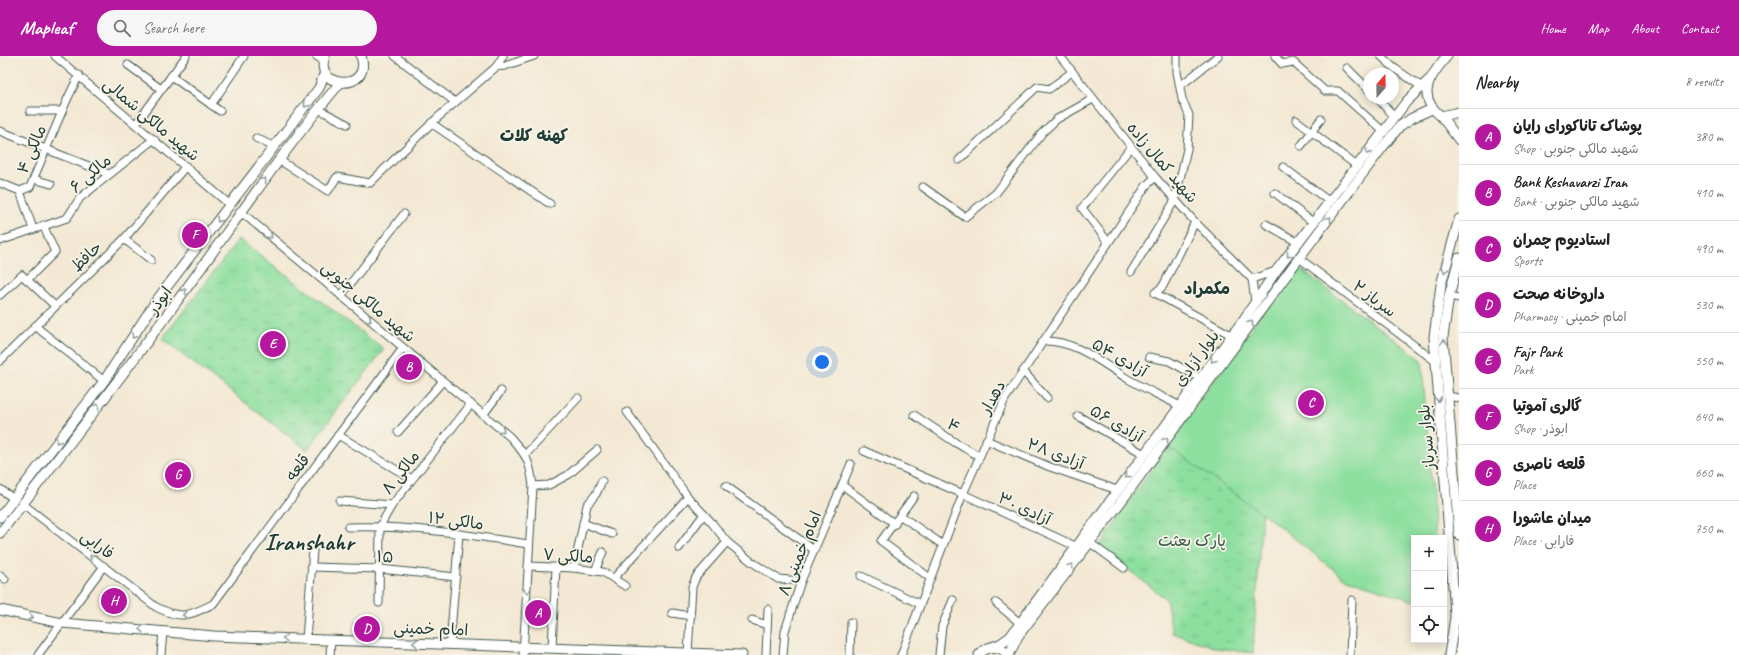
<!DOCTYPE html>
<meta charset="utf-8">
<style>
body{margin:0;font-family:Caveat,"Playpen Sans Arabic",sans-serif;background:#f6f6f6;color:#222}
.controls{position:absolute;right:12px;bottom:12px;display:grid;overflow:hidden;border-radius:0px;box-shadow:0 2px 10px #0003}
.controls button{width:36px;height:36px;display:grid;place-items:center;padding:0;border:0;border-bottom:1px solid #e0e0e0;background:#fff;color:#222;font:20px sans-serif}
.compass{position:absolute;left:1363px;top:12px;width:36px;height:36px;border-radius:50%;background:#fff;box-shadow:0 2px 10px #0003;rotate:20deg}
.you{position:absolute;left:822px;top:306px;width:14px;height:14px;margin:-10px;border:3px solid #fff;border-radius:50%;background:#1a73e8;box-shadow:0 0 0 6px #1a73e833}
.badge{display:grid;place-items:center;width:26px;height:26px;border-radius:50%;background:#b5179e;color:#fff;font-size:13px;font-weight:700}
.pin{position:absolute;translate:-50% -50%;border:2px solid #fff;box-shadow:0 1px 4px #0006}
.list{margin:0;padding:0;list-style:none}
h2{display:flex;justify-content:space-between;align-items:center;height:52px;margin:0;padding:0 16px;font-size:17px}
h2 small{font-size:13px;font-weight:400;color:#767676}
.list li{display:grid;grid-template-columns:26px 1fr auto;gap:12px;align-items:center;box-sizing:border-box;height:56px;padding:0 16px;border-top:1px solid #e0e0e0}
.list b{display:block;font-size:15px;white-space:nowrap}
.list p{margin:0;font-size:13px;white-space:nowrap;color:#767676}
.list em{font-size:13px;font-style:normal;color:#767676}
.icon{flex:none;width:22px;height:22px;fill:none;stroke:currentColor;stroke-width:2;stroke-linecap:round;stroke-linejoin:round}
.map{position:relative;flex:none;width:1459px;height:599px;overflow:hidden}
header{display:flex;align-items:center;gap:24px;box-sizing:border-box;height:56px;padding:0 20px;background:#b5179e;color:#fff}
header strong{font-size:19px}
nav{display:flex;gap:22px;margin-inline-start:auto;font-size:14px}
.search{width:280px;height:36px;background:#f6f6f6;display:flex;align-items:center;gap:10px;box-sizing:border-box;padding:0 14px;border-radius:22px;color:#767676;font-size:15px}
main{display:flex}
aside{flex:1;background:#fff}
.map>svg:first-child{display:block}
</style>
<header>
<strong>Mapleaf</strong>
<div class="search"><svg class="icon" aria-label="search" viewBox="0 0 24 24"><circle cx="10" cy="10" r="6"/><path d="M15 15l6 6"/></svg>Search here</div>
<nav><a>Home</a><a>Map</a><a>About</a><a>Contact</a></nav>
</header>
<main>
<div class="map">
<svg width="1459" height="599" viewBox="0 0 1459 599">
<defs>
<pattern id="grass-tufts" width="24" height="20" patternUnits="userSpaceOnUse"><rect width="24" height="20" fill="#8ddf9f"/><path d="M3 7l-1-3M5 7V3M7 7l1-3M15 17l-1-3M17 17v-4M19 17l1-3" fill="none" stroke="#79c08a"/></pattern>
</defs>
<rect width="100%" height="100%" fill="#f7f3e8"/>
<filter id="ink" filterUnits="userSpaceOnUse"><feTurbulence type="fractalNoise" baseFrequency=".025" numOctaves="2"/><feDisplacementMap in="SourceGraphic" scale="8" xChannelSelector="R" yChannelSelector="G"/><feConvolveMatrix kernelMatrix="1 2 1 2 8 2 1 2 1" color-interpolation-filters="sRGB"/></filter>
<filter id="wash" filterUnits="userSpaceOnUse"><feTurbulence type="fractalNoise" baseFrequency=".012" numOctaves="4" result="noise"/><feDisplacementMap in="SourceGraphic" scale="16" xChannelSelector="R" yChannelSelector="G"/><feGaussianBlur stdDeviation="0.9" result="paint"/><feColorMatrix in="noise" values="0 0 0 0 0 0 0 0 0 0 0 0 0 0 0 0 0 1.4 0 .05"/><feComposite in="paint" operator="in"/></filter>
<g filter="url(#wash)">
<rect width="100%" height="100%" fill="#f3e8d3"/>
<g fill="url(#grass-tufts)" stroke="#568e6a">
<polygon points="239,183 384,293 307,394 162,283"/>
<polygon points="1167,390 1262,456 1253,597 1216,592 1172,577 1166,543 1099,491"/>
</g>
<polygon fill="#8ddf9f" stroke="#568e6a" points="1296,210 1422,304 1435,482 1414,482 1414,545 1344,522 1265,459 1167,390"/>
</g>
<g filter="url(#ink)">
<g fill="none" stroke-linecap="round" stroke-linejoin="round">
<defs>
<g id="minor">
<polyline points="55,0 229,148"/>
<polyline points="316,0 324,5"/>
<polyline points="395,0 455,46"/>
<polyline points="1060,0 1155,121 1195,166 1252,223"/>
<polyline points="1275,0 1282,8 1293,6 1325,35 1338,35 1384,76"/>
<polyline points="1381,0 1394,12 1422,31"/>
<polyline points="128,9 161,33"/>
<polyline points="496,11 505,10 534,0"/>
<polyline points="1347,12 1369,34"/>
<polyline points="171,20 220,55"/>
<polyline points="1180,30 1218,0"/>
<polyline points="1377,42 1395,61"/>
<polyline points="211,49 244,0"/>
<polyline points="318,53 347,68"/>
<polyline points="30,55 62,55"/>
<polyline points="1296,64 1357,110"/>
<polyline points="431,67 550,148"/>
<polyline points="136,68 186,0"/>
<polyline points="0,75 109,118"/>
<polyline points="256,82 274,91"/>
<polyline points="1301,90 1321,63"/>
<polyline points="279,104 328,135 337,121 370,127 436,63 496,11 503,0"/>
<polyline points="959,104 1037,31 1049,33 1072,16"/>
<polyline points="1283,111 1330,146"/>
<polyline points="34,123 51,128"/>
<polyline points="0,127 20,135"/>
<polyline points="923,131 965,161 996,137 1042,77 1057,63 1093,43"/>
<polyline points="1275,137 1314,167"/>
<path d="M 240,155 L 510,381 C 527,400 530,405 533,430 L 523,599"/>
<polyline points="1195,166 1163,230 1155,237 1231,279"/>
<polyline points="1266,168 1299,187"/>
<polyline points="33,173 20,135 30,131 67,44 79,19"/>
<polyline points="124,183 151,204"/>
<polyline points="0,185 67,162 80,142 154,83"/>
<polyline points="1108,186 1082,152 1131,91"/>
<polyline points="1299,202 1435,305"/>
<polyline points="1131,216 1175,144 1187,93 1189,59 1182,43 1177,16 1177,0"/>
<polyline points="1252,223 1276,215"/>
<polyline points="1252,223 1255,246"/>
<polyline points="27,224 55,196 43,169"/>
<polyline points="0,239 22,219 55,250"/>
<polyline points="341,240 404,158"/>
<polyline points="1449,240 1459,242"/>
<polyline points="35,270 104,325"/>
<path d="M 1043,285 C 1076,284 1101,307 1128,323 C 1145,333 1163,341 1180,350"/>
<polyline points="1149,301 1169,305 1200,322"/>
<polyline points="0,305 124,183 186,110"/>
<polyline points="1023,315 1047,342"/>
<polyline points="1447,340 1459,342"/>
<polyline points="627,356 688,441"/>
<polyline points="483,359 501,335"/>
<polyline points="914,359 956,387 979,400"/>
<polyline points="1078,360 1144,398"/>
<polyline points="398,376 443,325"/>
<polyline points="338,379 412,423"/>
<polyline points="986,384 1050,411 1117,434"/>
<polyline points="864,395 963,438 1075,490"/>
<polyline points="526,398 578,342"/>
<polyline points="842,429 895,468"/>
<polyline points="533,430 549,429 568,419 597,394"/>
<polyline points="726,430 814,494"/>
<polyline points="0,433 14,443"/>
<polyline points="914,440 881,485 930,522"/>
<polyline points="340,445 392,449"/>
<path d="M 23,448 L 156,551 C 182,564 188,560 213,548 L 403,292"/>
<polyline points="901,460 943,489"/>
<polyline points="583,467 612,478"/>
<path d="M 348,471 C 409,469 469,479 529,488"/>
<polyline points="1089,486 1124,512"/>
<polyline points="679,492 704,458"/>
<polyline points="528,510 574,512 603,516 625,530"/>
<polyline points="312,511 380,513 456,521"/>
<polyline points="574,512 587,449 596,438 602,425"/>
<polyline points="595,515 603,496"/>
<polyline points="0,519 5,523"/>
<polyline points="861,520 920,548"/>
<polyline points="614,522 688,441 712,467 727,486 752,506 778,523 801,525"/>
<polyline points="379,547 380,470 392,449 471,348"/>
<polyline points="996,547 1020,567"/>
<polyline points="672,557 691,560"/>
<polyline points="752,564 767,569"/>
<polyline points="306,583 313,494"/>
<polyline points="450,588 459,478"/>
<polyline points="552,592 556,511"/>
<polyline points="688,597 692,531 696,521 727,486"/>
<polyline points="38,599 104,510"/>
<polyline points="161,599 163,575"/>
<polyline points="330,599 331,584"/>
<polyline points="766,599 768,553"/>
<polyline points="783,599 785,575 801,525 851,408"/>
<polyline points="850,599 851,566"/>
<polyline points="901,599 963,438 1005,343 1146,130 1155,121"/>
<polyline points="939,599 942,570 953,544"/>
<polyline points="1350,599 1352,544"/>
</g>
<g id="major">
<path d="M 325,0 C 312,33 373,37 361,0"/>
<path d="M 1447,0 C 1430,20 1415,40 1441,60 L 1459,56"/>
<polyline points="1441,60 1459,84"/>
<polyline points="1459,202 1449,240 1443,281 1459,479"/>
<polyline points="0,461 104,325 156,245 319,32 325,16"/>
<path d="M 0,477 C 57,404 114,331 169,256 C 226,180 278,100 340,27"/>
<polyline points="0,554 62,567 214,580 742,599"/>
<polyline points="986,593 1000,588 1010,581 1244,263 1276,215 1407,45 1430,23"/>
<path d="M 979,599 C 986,589 1000,589 1008,599"/>
<polyline points="1009,599 1018,580 1120,447 1299,202 1382,92 1400,70 1412,62 1432,53"/>
<polyline points="1449,599 1455,561 1454,543 1434,281 1441,229 1459,163"/>
</g>
</defs>
<use href="#minor" stroke="#3f574c" stroke-width="9"/>
<use href="#major" stroke="#3f574c" stroke-width="11"/>
<use href="#minor" stroke="#fff" stroke-width="7"/>
<use href="#major" stroke="#fff" stroke-width="9"/>
</g>
<defs><path id="oneway-chevron" d="M-2-3.5L2.5 0L-2 3.5" fill="none" stroke-width="1.6" stroke-linecap="round" stroke-linejoin="round"/></defs>
<g stroke="#8f9e9a">
<use href="#oneway-chevron" transform="translate(306 49) rotate(127)"/>
<use href="#oneway-chevron" transform="translate(1368 96) rotate(128)"/>
<use href="#oneway-chevron" transform="translate(264 124) rotate(-52)"/>
<use href="#oneway-chevron" transform="translate(1329 163) rotate(-53)"/>
<use href="#oneway-chevron" transform="translate(219 164) rotate(123)"/>
<use href="#oneway-chevron" transform="translate(270 180) rotate(40)"/>
<use href="#oneway-chevron" transform="translate(1289 199) rotate(129)"/>
<use href="#oneway-chevron" transform="translate(1445 214) rotate(105)"/>
<use href="#oneway-chevron" transform="translate(184 235) rotate(-55)"/>
<use href="#oneway-chevron" transform="translate(369 264) rotate(40)"/>
<use href="#oneway-chevron" transform="translate(1251 267) rotate(-54)"/>
<use href="#oneway-chevron" transform="translate(134 280) rotate(123)"/>
<use href="#oneway-chevron" transform="translate(1444 286) rotate(-92)"/>
<use href="#oneway-chevron" transform="translate(1213 304) rotate(126)"/>
<use href="#oneway-chevron" transform="translate(1438 343) rotate(85)"/>
<use href="#oneway-chevron" transform="translate(97 350) rotate(-53)"/>
<use href="#oneway-chevron" transform="translate(502 374) rotate(40)"/>
<use href="#oneway-chevron" transform="translate(1166 384) rotate(-54)"/>
<use href="#oneway-chevron" transform="translate(58 385) rotate(127)"/>
<use href="#oneway-chevron" transform="translate(1127 420) rotate(127)"/>
<use href="#oneway-chevron" transform="translate(92 501) rotate(-143)"/>
<use href="#oneway-chevron" transform="translate(1071 510) rotate(-53)"/>
<use href="#oneway-chevron" transform="translate(527 535) rotate(93)"/>
<use href="#oneway-chevron" transform="translate(185 559) rotate(172)"/>
<use href="#oneway-chevron" transform="translate(31 561) rotate(12)"/>
<use href="#oneway-chevron" transform="translate(141 573) rotate(-176)"/>
<use href="#oneway-chevron" transform="translate(285 582) rotate(-178)"/>
<use href="#oneway-chevron" transform="translate(415 587) rotate(-178)"/>
</g>
</g>
<g text-anchor="middle" stroke-width="3.5" stroke-linejoin="round" paint-order="stroke">
<g font-size="16" fill="#1f3d34" stroke="#f7f3e8">
<text transform="translate(152 63) rotate(40)" y="6">شهید مالکی شمالی</text>
<text transform="translate(31 93) rotate(-67)" y="6">مالکی ۴</text>
<text transform="translate(1163 106) rotate(50)" y="6">شهید کمال زاده</text>
<text transform="translate(90 117) rotate(-41)" y="6">مالکی ۶</text>
<text transform="translate(86 200) rotate(-44)" y="6">حافظ</text>
<text transform="translate(1375 242) rotate(37)" y="6">سرباز ۲</text>
<text transform="translate(159 244) rotate(-54)" y="6">ابوذر</text>
<text transform="translate(369 245) rotate(40)" y="6">شهید مالکی جنوبی</text>
<text transform="translate(1120 301) rotate(30)" y="6">آزادی ۵۴</text>
<text transform="translate(1196 302) rotate(-54)" y="6">بلوار آزادی</text>
<text transform="translate(992 341) rotate(-61)" y="6">دهدار</text>
<text transform="translate(1117 367) rotate(30)" y="6">آزادی ۵۶</text>
<text transform="translate(954 369) rotate(33)" y="6">۴</text>
<text transform="translate(1426 381) rotate(-95)" y="6">بلوار سرباز</text>
<text transform="translate(1056 397) rotate(21)" y="6">آزادی ۲۸</text>
<text transform="translate(297 411) rotate(-53)" y="6">قلعه</text>
<text transform="translate(400 416) rotate(-52)" y="6">مالکی ۸</text>
<text transform="translate(1025 452) rotate(25)" y="6">آزادی ۳۰</text>
<text transform="translate(456 464) rotate(7)" y="6">مالکی ۱۲</text>
<text transform="translate(98 488) rotate(37)" y="6">فارابی</text>
<text transform="translate(799 497) rotate(-68)" y="6">امام خمینی ۸</text>
<text transform="translate(568 499) rotate(4)" y="6">مالکی ۷</text>
<text transform="translate(385 500) rotate(4)" y="6">۱۵</text>
<text transform="translate(431 572) rotate(2)" y="6">امام خمینی</text>
</g>
<g font-size="16" fill="#355d49" stroke="#f7f3e8">
<text x="1192" y="490">پارک بعثت</text>
</g>
<g font-size="17" font-weight="bold" fill="#1f3d34" stroke="#f7f3e8">
<text x="534" y="85">کهنه کلات</text>
<text x="1207" y="238">مکمراد</text>
</g>
<g font-size="24" font-weight="bold" fill="#1f3d34" stroke="#f7f3e8">
<text x="309" y="494">Iranshahr</text>
</g>
</g>
</svg>
<div class="controls">
<button>+</button>
<button>−</button>
<button><svg class="icon" aria-label="locate" viewBox="0 0 24 24"><circle cx="12" cy="12" r="6"/><path d="M12 2v4M12 18v4M2 12h4M18 12h4"/></svg></button>
</div>
<svg class="compass" viewBox="-18 -18 36 36"><path d="M0-13l5 13h-10z" fill="#e53935"/><path d="M0 13l5-13h-10z" fill="#767676"/></svg>
<div class="you"></div>
<div class="pin badge" style="left:538px;top:557px">A</div>
<div class="pin badge" style="left:409px;top:311px">B</div>
<div class="pin badge" style="left:1311px;top:347px">C</div>
<div class="pin badge" style="left:367px;top:573px">D</div>
<div class="pin badge" style="left:273px;top:288px">E</div>
<div class="pin badge" style="left:195px;top:179px">F</div>
<div class="pin badge" style="left:178px;top:419px">G</div>
<div class="pin badge" style="left:114px;top:545px">H</div>
</div>
<aside>
<h2>Nearby<small>8 results</small></h2>
<ul class="list">
<li><span class="badge">A</span><div><b>پوشاک تاناکورای رایان</b><p>Shop · شهید مالکی جنوبی</p></div><em>380 m</em></li>
<li><span class="badge">B</span><div><b>Bank Keshavarzi Iran</b><p>Bank · شهید مالکی جنوبی</p></div><em>410 m</em></li>
<li><span class="badge">C</span><div><b>استادیوم چمران</b><p>Sports</p></div><em>490 m</em></li>
<li><span class="badge">D</span><div><b>داروخانه صحت</b><p>Pharmacy · امام خمینی</p></div><em>530 m</em></li>
<li><span class="badge">E</span><div><b>Fajr Park</b><p>Park</p></div><em>550 m</em></li>
<li><span class="badge">F</span><div><b>گالری آموتیا</b><p>Shop · ابوذر</p></div><em>640 m</em></li>
<li><span class="badge">G</span><div><b>قلعه ناصری</b><p>Place</p></div><em>660 m</em></li>
<li><span class="badge">H</span><div><b>میدان عاشورا</b><p>Place · فارابی</p></div><em>750 m</em></li>
</ul>
</aside>
</main>
